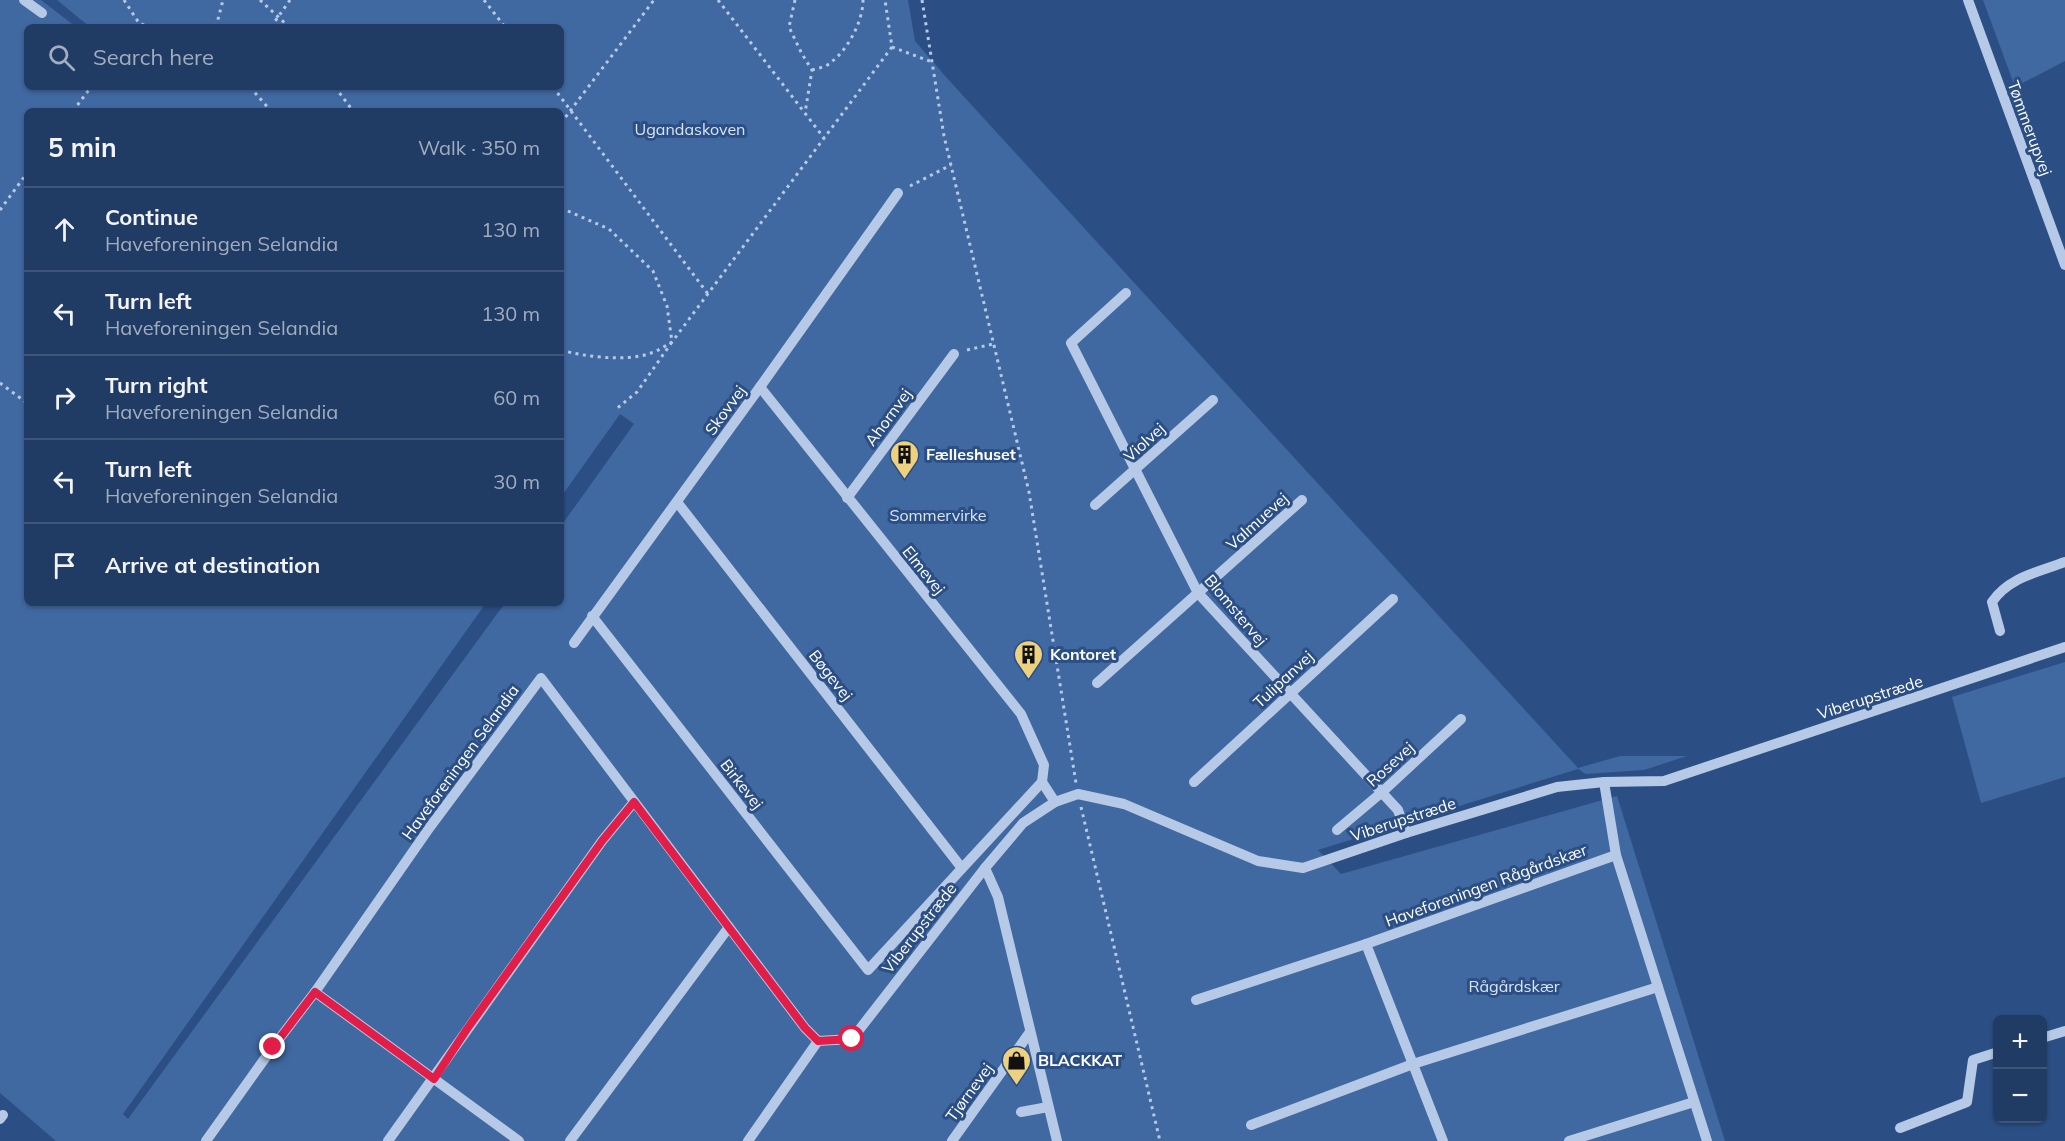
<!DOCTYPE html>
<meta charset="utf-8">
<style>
body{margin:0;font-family:Mulish,sans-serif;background:#2d466d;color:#f1f3f6}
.controls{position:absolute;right:18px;bottom:18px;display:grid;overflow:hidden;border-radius:9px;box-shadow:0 2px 4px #0004}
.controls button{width:54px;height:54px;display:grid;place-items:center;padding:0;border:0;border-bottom:2px solid #3d5578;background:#203b64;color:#f1f3f6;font:30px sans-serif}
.stop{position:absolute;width:18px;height:18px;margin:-14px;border:4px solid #e11d48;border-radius:50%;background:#fff}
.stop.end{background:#e11d48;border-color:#fff;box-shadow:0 2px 6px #0008}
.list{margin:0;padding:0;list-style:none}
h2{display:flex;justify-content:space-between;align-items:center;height:78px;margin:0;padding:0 24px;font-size:26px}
h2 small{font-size:20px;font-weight:400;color:#a2adbf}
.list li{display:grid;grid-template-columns:39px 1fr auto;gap:18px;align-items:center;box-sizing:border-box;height:84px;padding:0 24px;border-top:2px solid #3d5578}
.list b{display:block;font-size:22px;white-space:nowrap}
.list p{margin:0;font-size:20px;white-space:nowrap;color:#a2adbf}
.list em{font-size:20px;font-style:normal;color:#a2adbf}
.icon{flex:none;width:33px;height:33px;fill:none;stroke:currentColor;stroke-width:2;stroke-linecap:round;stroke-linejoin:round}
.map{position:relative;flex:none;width:2065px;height:1141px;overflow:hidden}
.search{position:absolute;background:#203b64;box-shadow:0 2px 4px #0004;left:24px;top:24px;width:540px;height:66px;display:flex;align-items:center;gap:15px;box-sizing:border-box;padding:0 21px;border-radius:9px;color:#a2adbf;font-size:22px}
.panel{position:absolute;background:#203b64;box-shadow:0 2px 4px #0004;left:24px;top:108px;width:540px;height:498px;border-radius:9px}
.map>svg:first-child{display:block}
</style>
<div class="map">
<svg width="2065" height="1141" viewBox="0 0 2065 1141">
<rect width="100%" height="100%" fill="#2b4f85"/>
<g fill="#4068a1" fill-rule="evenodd">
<path d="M 0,0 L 41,0 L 76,27 L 27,27 L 27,87 L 561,87 L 561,27 L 90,27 L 57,0 L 908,0 L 915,41 L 946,77 L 1578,768 L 1620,756 L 1687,756 L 1644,770 L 1586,774 L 1578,769 L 1318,850 L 1341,874 L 1617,796 L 1725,1141 L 56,1141 L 0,1093 ZM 27,111 L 561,111 L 561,497 L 620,414 L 634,424 L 561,526 L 561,603 L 505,603 L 128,1119 L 123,1114 L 486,603 L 27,603 Z"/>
<polygon points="1983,0 2065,0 2065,61 2015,87"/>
<polygon points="2065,662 2065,777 1981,803 1952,697"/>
</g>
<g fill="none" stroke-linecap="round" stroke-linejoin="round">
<g stroke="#b6cae7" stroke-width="3" stroke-dasharray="3 4.5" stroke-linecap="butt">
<polyline points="124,0 139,23 149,27"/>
<polyline points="260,0 289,27"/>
<polyline points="484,0 505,27"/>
<polyline points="718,0 824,138"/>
<polyline points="795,0 789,27 802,54 812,70 805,113"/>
<polyline points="922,0 944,136 1029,492 1076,783"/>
<polyline points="216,27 223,0"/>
<polyline points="271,27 290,0"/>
<polyline points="892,47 932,62"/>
<path d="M 812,70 C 818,68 826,67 830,63 C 848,50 863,21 863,0"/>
<polyline points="250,87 271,111"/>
<polyline points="335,87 353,111"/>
<polyline points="553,87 708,294"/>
<polyline points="73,111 91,87"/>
<polyline points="561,123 654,0"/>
<polyline points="910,186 951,165"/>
<polyline points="561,208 609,229 653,271 667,306 672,342 637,392 615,410"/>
<polyline points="0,210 27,173"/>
<path d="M 561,350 C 585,357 627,362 651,353 C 658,351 665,346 672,342 L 892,47 L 885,0"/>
<polyline points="967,350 993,344"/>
<polyline points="0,383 27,403"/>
<polyline points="1081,807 1160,1141"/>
</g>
<g stroke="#b6cae7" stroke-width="10">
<polyline points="24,0 42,13"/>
<polyline points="1968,0 2065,265"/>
<polyline points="1126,293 1071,343 1198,593 1398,810 1406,833"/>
<polyline points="760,387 1021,714 1044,765 1042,782"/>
<polyline points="847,498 954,354"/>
<polyline points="677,502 961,867"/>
<polyline points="1095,505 1213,400"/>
<polyline points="592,616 868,970 1042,782"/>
<path d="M 2000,631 L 1992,602 C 2009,577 2039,572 2065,562"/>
<polyline points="574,643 760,387 898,193"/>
<polyline points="1097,683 1302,500"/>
<polyline points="1042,782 1055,802"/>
<polyline points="1194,782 1393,599"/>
<polyline points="1604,782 1616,855 1707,1141"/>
<polyline points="1337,830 1381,793 1461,719"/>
<polyline points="985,868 998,897 1057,1141"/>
<polyline points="315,992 519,1141"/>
<polyline points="1196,1000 1366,944"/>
<polyline points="2042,1038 2065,1031"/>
<polyline points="1021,1112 1048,1107"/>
<polyline points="0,1119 3,1115"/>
<polyline points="1251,1125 1413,1064 1658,987"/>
<polyline points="1900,1128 1967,1102 1973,1060 1998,1052"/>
<polyline points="206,1141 273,1047 315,992 430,827 541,678 805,1028 818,1041 852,1039 985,868 1023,823 1055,802 1078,794 1124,804 1258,861 1303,868 1406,833 1557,787 1604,782 1664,781 2065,647"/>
<polyline points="388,1141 602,841 634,802"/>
<polyline points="570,1141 729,927"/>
<polyline points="748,1141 818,1041"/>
<polyline points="952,1141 1030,1032"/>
<polyline points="1443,1141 1366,944 1616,855"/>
<polyline points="1569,1141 1694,1102"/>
</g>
</g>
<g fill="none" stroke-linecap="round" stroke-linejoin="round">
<polyline stroke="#e11d48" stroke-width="8" points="273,1047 315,992 434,1079 467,1029 602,841 634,802 805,1028 818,1041 852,1039"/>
</g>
<defs>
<symbol id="building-pin" viewBox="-11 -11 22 30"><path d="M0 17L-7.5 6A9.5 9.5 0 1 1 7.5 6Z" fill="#edd17e" stroke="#2b4f85"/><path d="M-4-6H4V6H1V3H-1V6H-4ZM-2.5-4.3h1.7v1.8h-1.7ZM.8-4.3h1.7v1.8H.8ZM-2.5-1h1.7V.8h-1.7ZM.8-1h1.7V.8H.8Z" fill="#111"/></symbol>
<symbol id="shop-pin" viewBox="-11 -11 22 30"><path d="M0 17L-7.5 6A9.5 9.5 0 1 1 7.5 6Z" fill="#edd17e" stroke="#2b4f85"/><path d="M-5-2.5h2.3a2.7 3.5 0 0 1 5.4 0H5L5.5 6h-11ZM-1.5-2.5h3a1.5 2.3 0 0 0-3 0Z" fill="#111"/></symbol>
</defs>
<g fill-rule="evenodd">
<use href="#building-pin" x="888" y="438" width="33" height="45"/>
<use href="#building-pin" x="1012" y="638" width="33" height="45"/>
<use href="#shop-pin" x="1000" y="1044" width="33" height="45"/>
</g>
<g text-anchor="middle" stroke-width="6" stroke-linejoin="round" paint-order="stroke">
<g font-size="16" fill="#fff" stroke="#2b4f85">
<text transform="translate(2030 128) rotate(70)" y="6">Tømmerupvej</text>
<text transform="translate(725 410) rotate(-54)" y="6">Skovvej</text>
<text transform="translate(888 417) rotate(-54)" y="6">Ahornvej</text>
<text transform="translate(1144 442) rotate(-42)" y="6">Violvej</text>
<text transform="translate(1257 521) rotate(-42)" y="6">Valmuevej</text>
<text transform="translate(924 570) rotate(51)" y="6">Elmevej</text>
<text transform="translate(1236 610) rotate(50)" y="6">Blomstervej</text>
<text transform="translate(831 675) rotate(52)" y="6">Bøgevej</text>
<text transform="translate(1283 679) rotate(-43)" y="6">Tulipanvej</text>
<text transform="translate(1870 697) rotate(-18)" y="6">Viberupstræde</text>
<text transform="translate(460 762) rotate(-54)" y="6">Haveforeningen Selandia</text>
<text transform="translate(1390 764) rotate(-42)" y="6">Rosevej</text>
<text transform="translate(742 784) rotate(52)" y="6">Birkevej</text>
<text transform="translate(1403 819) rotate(-18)" y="6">Viberupstræde</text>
<text transform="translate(1486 885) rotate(-20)" y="6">Haveforeningen Rågårdskær</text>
<text transform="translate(919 928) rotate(-52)" y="6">Viberupstræde</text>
<text transform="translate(969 1092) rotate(-54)" y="6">Tjørnevej</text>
</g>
<g font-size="16" fill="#d9e5f6" stroke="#2b4f85">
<text x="690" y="135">Ugandaskoven</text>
<text x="938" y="521">Sommervirke</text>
<text x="1514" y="992">Rågårdskær</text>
</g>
<g font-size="16" font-weight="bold" fill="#fff" stroke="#2b4f85" text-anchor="start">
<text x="926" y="460">Fælleshuset</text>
<text x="1050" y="660">Kontoret</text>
<text x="1038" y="1066">BLACKKAT</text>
</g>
</g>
</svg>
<div class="controls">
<button>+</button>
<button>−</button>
</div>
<div class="stop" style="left:852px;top:1039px"></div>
<div class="stop end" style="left:273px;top:1047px"></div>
<div class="search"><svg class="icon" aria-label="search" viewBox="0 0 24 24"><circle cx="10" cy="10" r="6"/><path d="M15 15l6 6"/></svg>Search here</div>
<section class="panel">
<h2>5 min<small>Walk · 350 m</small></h2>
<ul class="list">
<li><svg class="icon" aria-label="ahead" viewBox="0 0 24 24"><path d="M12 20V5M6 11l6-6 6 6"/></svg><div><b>Continue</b><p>Haveforeningen Selandia</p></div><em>130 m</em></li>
<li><svg class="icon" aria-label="left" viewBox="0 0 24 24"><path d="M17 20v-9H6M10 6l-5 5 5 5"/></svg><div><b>Turn left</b><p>Haveforeningen Selandia</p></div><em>130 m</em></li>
<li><svg class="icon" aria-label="right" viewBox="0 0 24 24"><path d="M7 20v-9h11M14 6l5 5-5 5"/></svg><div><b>Turn right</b><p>Haveforeningen Selandia</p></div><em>60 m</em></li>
<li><svg class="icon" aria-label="left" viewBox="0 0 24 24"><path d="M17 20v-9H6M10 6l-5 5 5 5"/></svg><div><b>Turn left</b><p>Haveforeningen Selandia</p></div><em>30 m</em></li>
<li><svg class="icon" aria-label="arrive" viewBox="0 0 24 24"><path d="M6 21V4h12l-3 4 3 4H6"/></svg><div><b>Arrive at destination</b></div></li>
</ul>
</section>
</div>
